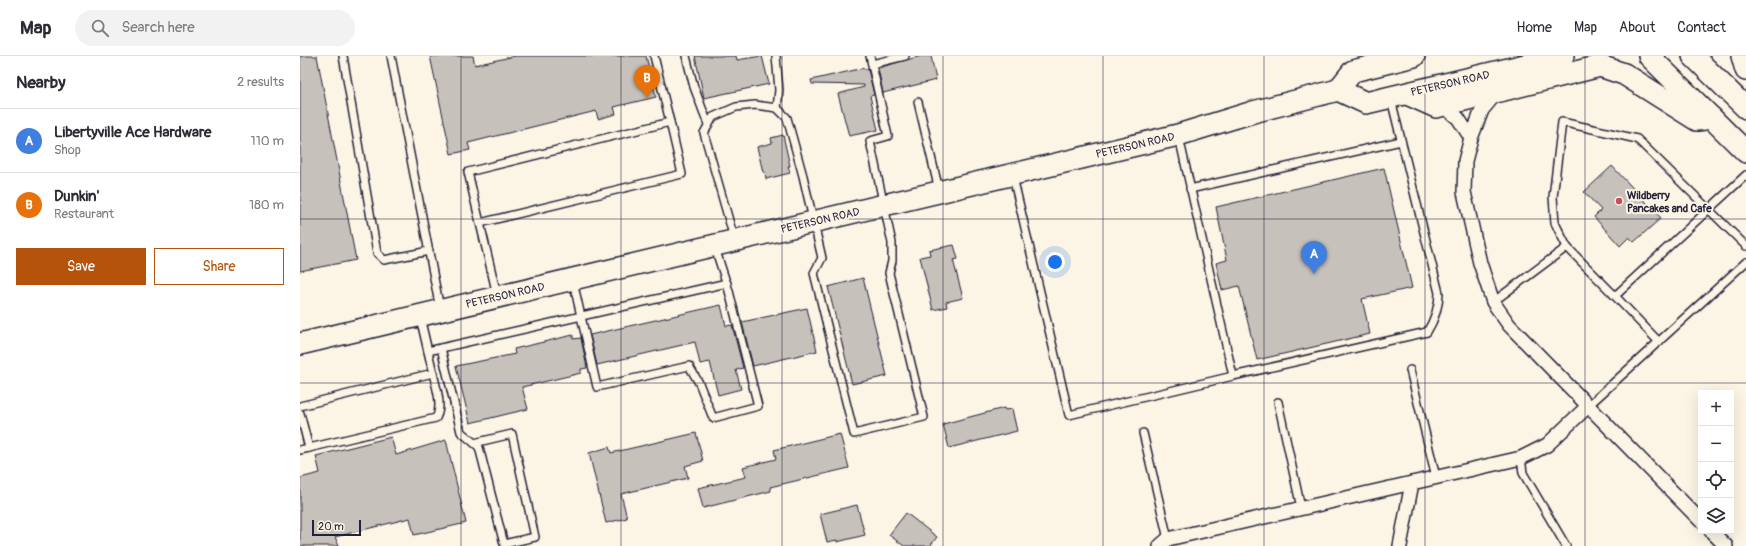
<!DOCTYPE html>
<meta charset="utf-8">
<style>
body{margin:0;font-family:Pangolin,sans-serif;background:#f2f2f3;color:#2b2b33}
.controls{position:absolute;right:12px;bottom:12px;display:grid;overflow:hidden;border-radius:0px;box-shadow:0 4px 16px #0002}
.controls button{width:36px;height:36px;display:grid;place-items:center;padding:0;border:0;border-bottom:1px solid #e1e1e2;background:#fff;color:#2b2b33;font:20px sans-serif}
.scale{position:absolute;left:12px;bottom:10px;width:49px;box-sizing:border-box;padding-left:4px;border:2px solid #22223b;border-top:0;font-size:11px;line-height:14px;white-space:nowrap;color:#22223b;-webkit-text-stroke:3px #fcf5e5;paint-order:stroke}
.you{position:absolute;left:755px;top:206px;width:14px;height:14px;margin:-10px;border:3px solid #fff;border-radius:50%;background:#1a73e8;box-shadow:0 0 0 6px #1a73e833}
.badge{display:grid;place-items:center;width:26px;height:26px;border-radius:50%;background:#b45309;color:#fff;font-size:13px;font-weight:700}
.pin{position:absolute;translate:-50% -33px;filter:drop-shadow(0 1px 2px #0008)}
.pin::after{content:'';position:absolute;top:21px;width:14px;height:12px;background:inherit;clip-path:polygon(0 0,100% 0,50% 100%)}
.list{margin:0;padding:0;list-style:none}
h2{display:flex;justify-content:space-between;align-items:center;height:52px;margin:0;padding:0 16px;font-size:17px}
h2 small{font-size:13px;font-weight:400;color:#7c7c81}
.list li{display:grid;grid-template-columns:26px 1fr auto;gap:12px;align-items:center;box-sizing:border-box;height:64px;padding:0 16px;border-top:1px solid #e1e1e2}
.list b{display:block;font-size:15px;white-space:nowrap}
.list p{margin:0;font-size:13px;white-space:nowrap;color:#7c7c81}
.list em{font-size:13px;font-style:normal;color:#7c7c81}
.actions{display:flex;gap:8px;padding:12px 16px}
.actions a{flex:1;padding:9px 0;border:1px solid #b45309;border-radius:0px;text-align:center;font-size:14px;color:#b45309}
.actions .main{background:#b45309;color:#fff}
.icon{flex:none;width:22px;height:22px;fill:none;stroke:currentColor;stroke-width:2;stroke-linecap:round;stroke-linejoin:round}
.map{position:relative;flex:none;width:1446px;height:490px;overflow:hidden}
header{display:flex;align-items:center;gap:24px;box-sizing:border-box;height:56px;padding:0 20px;background:#fff;border-bottom:1px solid #e1e1e2}
header strong{font-size:19px}
nav{display:flex;gap:22px;margin-inline-start:auto;font-size:14px}
.search{width:280px;height:36px;background:#f2f2f3;display:flex;align-items:center;gap:10px;box-sizing:border-box;padding:0 14px;border-radius:22px;color:#7c7c81;font-size:15px}
main{display:flex}
aside{flex:1;background:#fff}
.map>svg:first-child{display:block}
</style>
<header>
<strong>Map</strong>
<div class="search"><svg class="icon" aria-label="search" viewBox="0 0 24 24"><circle cx="10" cy="10" r="6"/><path d="M15 15l6 6"/></svg>Search here</div>
<nav><a>Home</a><a>Map</a><a>About</a><a>Contact</a></nav>
</header>
<main>
<aside>
<h2>Nearby<small>2 results</small></h2>
<ul class="list">
<li><span class="badge" style="background:#3f7fe0">A</span><div><b>Libertyville Ace Hardware</b><p>Shop</p></div><em>110 m</em></li>
<li><span class="badge" style="background:#e8710a">B</span><div><b>Dunkin'</b><p>Restaurant</p></div><em>180 m</em></li>
</ul>
<div class="actions"><a class="main">Save</a><a>Share</a></div>
</aside>
<div class="map">
<svg width="1446" height="490" viewBox="0 0 1446 490">
<rect width="100%" height="100%" fill="#fcf5e5"/>
<filter id="ink" filterUnits="userSpaceOnUse"><feTurbulence type="fractalNoise" baseFrequency=".025" numOctaves="2"/><feDisplacementMap in="SourceGraphic" scale="8" xChannelSelector="R" yChannelSelector="G"/><feConvolveMatrix kernelMatrix="1 2 1 2 8 2 1 2 1" color-interpolation-filters="sRGB"/></filter>
<g filter="url(#ink)">
<g fill="#c6c1bb" stroke="#22223b">
<polygon points="0,0 17,0 56,204 0,215"/>
<polygon points="130,0 173,0 175,9 215,0 346,0 356,41 314,51 316,58 298,63 296,55 168,87 170,94 151,98"/>
<polygon points="395,0 436,0 437,4 462,0 469,28 404,42"/>
<polygon points="621,0 631,0 636,24 583,37 578,12"/>
<polygon points="564,12 564,13 568,13 574,39 570,40 578,74 549,80 538,38 564,31 564,29 512,28 511,24"/>
<polygon points="483,79 490,110 488,110 490,117 466,123 465,116 463,116 457,91 472,87 471,82"/>
<polygon points="1312,110 1361,162 1334,186 1329,181 1320,190 1294,161 1301,154 1284,136"/>
<polygon points="1084,112 1112,232 1062,243 1070,278 957,304 939,230 922,234 916,207 927,204 916,151"/>
<polygon points="654,189 658,203 653,204 663,242 646,246 647,251 633,254 620,201 630,199 629,194"/>
<polygon points="563,222 587,320 552,328 528,231"/>
<polygon points="421,249 426,270 432,269 443,312 436,314 441,333 418,339 410,306 400,308 395,286 297,309 290,279"/>
<polygon points="507,252 517,295 453,310 442,266"/>
<polygon points="273,279 273,283 281,282 287,312 281,313 281,317 222,331 228,353 170,367 156,310 215,298 214,293"/>
<polygon points="704,352 705,354 712,353 717,375 649,392 643,368"/>
<polygon points="396,377 403,405 385,410 388,422 321,438 327,462 306,467 289,397 309,391 311,397"/>
<polygon points="540,378 549,412 470,431 471,435 403,452 398,432 446,421 443,411 476,403 474,394"/>
<polygon points="91,381 96,399 146,384 166,467 114,479 110,462 35,481 39,490 0,490 0,422 20,417 16,400"/>
<polygon points="557,449 565,479 537,486 537,484 527,486 520,458"/>
<polygon points="606,457 637,481 630,490 604,490 589,479"/>
</g>
<g fill="none" stroke-linecap="round" stroke-linejoin="round">
<defs>
<g id="lane">
<polyline points="43,0 77,197 84,204 129,195"/>
<polyline points="91,0 140,253"/>
<polyline points="386,0 394,31 408,68"/>
<polyline points="476,0 479,34 477,52"/>
<polyline points="572,8 605,0"/>
<polyline points="618,46 639,134"/>
<path d="M 879,81 L 933,320 L 1127,276 C 1135,263 1139,252 1139,237 L 1091,43"/>
<polyline points="713,121 769,359 933,320"/>
<polyline points="890,133 1101,85"/>
<polyline points="180,167 382,118 370,66"/>
<polyline points="434,182 404,77 413,61 436,51 455,49 477,52 487,62 503,120 522,202 514,217 554,378 624,361 589,217 592,205 592,187 570,85 588,80 570,0"/>
<polyline points="1267,191 1255,167 1253,141 1262,66 1337,83 1446,190"/>
<polyline points="273,225 297,331 389,310 399,327 413,362 458,350 429,235 415,192"/>
<polyline points="197,239 168,116 370,66 354,0"/>
<polyline points="1315,240 1359,286"/>
<polyline points="1193,246 1267,191 1315,240 1446,119"/>
<polyline points="141,292 161,376 179,391 204,488 235,481 212,378 174,387"/>
<polyline points="128,295 427,227"/>
<polyline points="1110,314 1136,421"/>
<polyline points="978,346 1001,452"/>
<polyline points="0,350 133,317 120,261"/>
<polyline points="1288,350 1446,206"/>
<polyline points="0,357 9,392 0,394"/>
<polyline points="843,377 868,483"/>
<path d="M 9,392 L 136,362 C 143,349 136,331 133,317"/>
<polyline points="1221,402 1223,417 1266,490"/>
</g>
<g id="street">
<polyline points="1197,36 1182,54 1171,82 1165,105 1164,136 1180,207 1193,246 1209,269 1401,465"/>
<polyline points="1142,49 1158,62 1171,82"/>
<polyline points="1411,475 1426,490"/>
<polyline points="860,490 868,483 1221,402 1247,389 1288,350"/>
<polyline points="1100,490 1112,427"/>
</g>
<g id="primary">
<polyline points="1349,0 1446,96"/>
<polyline points="1393,0 1446,52"/>
<polyline points="1442,0 1446,14"/>
<polyline points="1038,34 1066,47 1263,0"/>
<polyline points="1107,38 1136,51 1300,10 1324,18 1397,64 1412,62"/>
<polyline points="0,288 878,79 953,56 1038,34 1053,15 1114,0"/>
</g>
</defs>
<use href="#lane" stroke="#22223b" stroke-width="10"/>
<use href="#street" stroke="#22223b" stroke-width="16"/>
<use href="#primary" stroke="#22223b" stroke-width="24"/>
<use href="#lane" stroke="#fcf5e5" stroke-width="7"/>
<use href="#street" stroke="#fcf5e5" stroke-width="13"/>
<use href="#primary" stroke="#fcf5e5" stroke-width="21"/>
</g>
</g>
<path fill="none" stroke="#22223b" stroke-width="1" stroke-opacity="0.55" d="M 161,0 L 161,490M 321,0 L 321,490M 482,0 L 482,490M 643,0 L 643,490M 803,0 L 803,490M 964,0 L 964,490M 1125,0 L 1125,490M 1285,0 L 1285,490M 0,163 L 1446,163M 0,327 L 1446,327"/>
<circle fill="#d1495b" stroke="#fcf5e5" stroke-width="1.5" cx="1319" cy="145" r="4"/>
<g text-anchor="middle" stroke-width="4" stroke-linejoin="round" paint-order="stroke">
<g font-size="11" fill="#22223b" stroke="#fcf5e5">
<text transform="translate(1150 27) rotate(-13)" y="4">PETERSON ROAD</text>
<text transform="translate(835 89) rotate(-13)" y="4">PETERSON ROAD</text>
<text transform="translate(520 164) rotate(-13)" y="4">PETERSON ROAD</text>
<text transform="translate(205 239) rotate(-13)" y="4">PETERSON ROAD</text>
</g>
<g font-size="11" font-weight="bold" fill="#22223b" stroke="#fcf5e5" text-anchor="start">
<text x="1327" y="143">Wildberry<tspan x="1327" dy="13">Pancakes and Cafe</tspan></text>
</g>
</g>
</svg>
<div class="controls">
<button>+</button>
<button>−</button>
<button><svg class="icon" aria-label="locate" viewBox="0 0 24 24"><circle cx="12" cy="12" r="6"/><path d="M12 2v4M12 18v4M2 12h4M18 12h4"/></svg></button>
<button><svg class="icon" aria-label="layers" viewBox="0 0 24 24"><path d="M12 4l9 5-9 5-9-5zM3 14l9 5 9-5"/></svg></button>
</div>
<div class="scale">20 m</div>
<div class="you"></div>
<div class="pin badge" style="left:1014px;top:218px;background:#3f7fe0">A</div>
<div class="pin badge" style="left:347px;top:42px;background:#e8710a">B</div>
</div>
</main>
